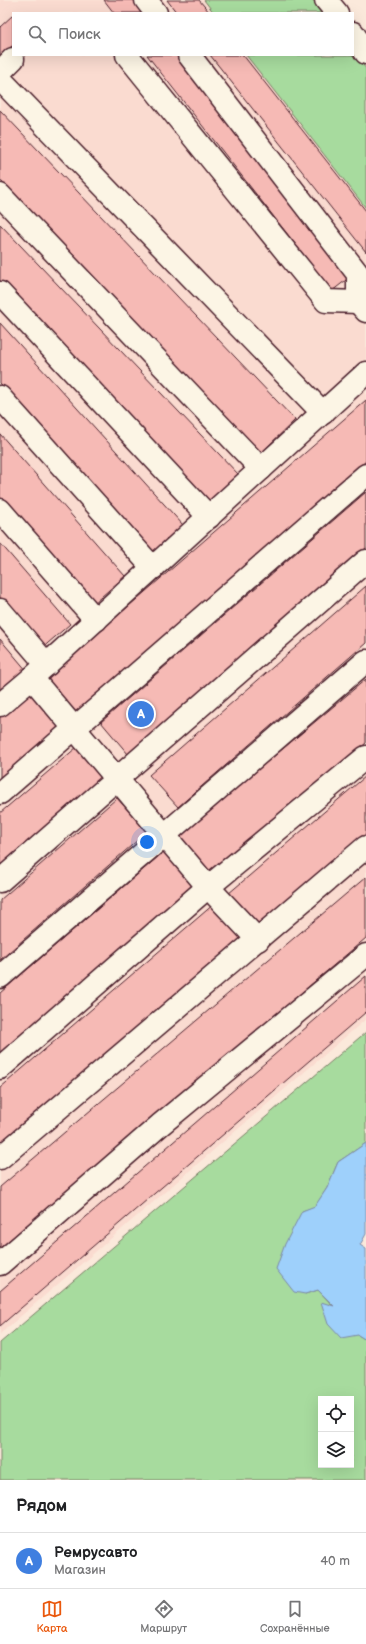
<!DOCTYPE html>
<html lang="ru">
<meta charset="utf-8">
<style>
body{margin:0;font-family:"Balsamiq Sans",sans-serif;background:#f6f6f6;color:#202124}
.controls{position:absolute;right:12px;bottom:12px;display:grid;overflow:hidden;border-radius:0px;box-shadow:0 4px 16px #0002}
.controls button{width:36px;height:36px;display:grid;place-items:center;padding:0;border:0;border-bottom:1px solid #e0e0e0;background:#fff;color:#202124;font:20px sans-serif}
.you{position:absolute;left:147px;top:842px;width:14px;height:14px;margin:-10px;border:3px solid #fff;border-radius:50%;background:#1a73e8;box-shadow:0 0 0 6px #1a73e833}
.badge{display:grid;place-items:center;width:26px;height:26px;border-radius:50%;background:#ea580c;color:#fff;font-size:13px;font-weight:700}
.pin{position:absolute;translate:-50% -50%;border:2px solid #fff;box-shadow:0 1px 4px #0006}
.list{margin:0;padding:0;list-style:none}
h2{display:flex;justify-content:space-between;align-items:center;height:52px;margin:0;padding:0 16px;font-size:17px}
h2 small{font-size:13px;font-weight:400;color:#757577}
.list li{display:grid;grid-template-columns:26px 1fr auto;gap:12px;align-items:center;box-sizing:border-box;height:56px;padding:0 16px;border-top:1px solid #e0e0e0}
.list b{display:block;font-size:15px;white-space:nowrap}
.list p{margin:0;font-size:13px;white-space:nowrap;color:#757577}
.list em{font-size:13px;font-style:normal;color:#757577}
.icon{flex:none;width:22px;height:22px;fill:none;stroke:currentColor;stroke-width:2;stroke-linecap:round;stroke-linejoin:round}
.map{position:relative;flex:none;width:366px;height:1480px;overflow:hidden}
.search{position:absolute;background:#fff;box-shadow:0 4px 16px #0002;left:12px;right:12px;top:12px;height:44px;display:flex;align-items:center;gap:10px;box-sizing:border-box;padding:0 14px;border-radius:0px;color:#757577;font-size:15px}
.sheet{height:108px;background:#fff}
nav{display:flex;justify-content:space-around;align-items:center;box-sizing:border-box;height:56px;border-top:1px solid #e0e0e0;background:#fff;font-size:11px;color:#757577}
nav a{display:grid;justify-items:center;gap:2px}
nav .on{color:#ea580c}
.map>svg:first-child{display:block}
</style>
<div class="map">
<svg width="366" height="1480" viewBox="0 0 366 1480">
<rect width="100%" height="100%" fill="#fbe9db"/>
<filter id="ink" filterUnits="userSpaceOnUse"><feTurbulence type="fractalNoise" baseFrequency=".025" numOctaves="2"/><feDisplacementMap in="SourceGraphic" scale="8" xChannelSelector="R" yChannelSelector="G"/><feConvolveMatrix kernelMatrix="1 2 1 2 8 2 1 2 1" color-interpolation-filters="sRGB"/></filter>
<g filter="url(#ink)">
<polygon fill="#fadbd0" points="0,0 206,0 217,13 13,13 13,55 250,55 366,201 366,1019 0,1334"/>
<g fill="#a7db9e" stroke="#787d64" fill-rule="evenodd">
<polygon points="204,0 314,0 324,13 214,13"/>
<polygon points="353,51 366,69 366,208 246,55 353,55"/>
<path d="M 366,1032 L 366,1143 L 338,1162 L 327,1188 L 315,1207 L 302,1211 L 305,1294 L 318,1290 L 335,1308 L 321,1302 L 358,1335 L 366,1340 L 366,1480 L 0,1480 L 0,1343 ZM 321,1399 L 351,1399 L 351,1465 L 321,1465 Z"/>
</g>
<polygon fill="#9ed0fb" stroke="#7c89a8" points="366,1143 366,1234 360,1245 366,1249 366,1340 358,1335 341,1338 328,1324 321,1302 334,1306 318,1290 305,1294 294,1292 276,1269 285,1244 302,1211 315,1206 327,1188 338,1162"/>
<g fill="#f6bab5" stroke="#4a1f2b">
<polygon points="104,0 134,0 144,13 114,13"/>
<polygon points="167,0 199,0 210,13 177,13"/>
<polygon points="13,15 13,45 0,57 0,27"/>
<polygon points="147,55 177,55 350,277 332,291"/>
<polygon points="210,55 243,55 366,211 366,252"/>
<polygon points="0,110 295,420 260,454 0,180"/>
<polygon points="0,224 239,475 210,503 0,282"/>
<polygon points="0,323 183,525 154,552 0,383"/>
<polygon points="366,400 366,461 76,712 46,678"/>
<polygon points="0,434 125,576 93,604 0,499"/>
<polygon points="366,492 366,548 128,754 101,722"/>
<polygon points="0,543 70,624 40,650 0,603"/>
<polygon points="366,586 366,643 178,807 149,775"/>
<polygon points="0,639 27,671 0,694"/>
<polygon points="366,679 366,743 210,873 179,836"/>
<polygon points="29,691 62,728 0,782 0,716"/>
<polygon points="77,747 105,779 0,870 0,813"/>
<polygon points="366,776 366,834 257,928 228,894"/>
<polygon points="117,798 147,832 0,960 0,900"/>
<polygon points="166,850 196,884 0,1053 0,993"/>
<polygon points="366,877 366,938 0,1248 0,1187"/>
<polygon points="214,904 244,939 0,1148 0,1088"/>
<polygon points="366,976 366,1012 0,1326 0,1291"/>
</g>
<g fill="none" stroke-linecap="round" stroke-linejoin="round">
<defs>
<g id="minor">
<polyline points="146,0 156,13"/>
<polyline points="326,0 337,13"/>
<polyline points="353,33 366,53"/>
<polyline points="127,55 326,301 358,302"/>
<polyline points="189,55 358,274 358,302 366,311"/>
<polyline points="0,72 13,59"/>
<polyline points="0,79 323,413"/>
<polyline points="0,195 261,469"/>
<polyline points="0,293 209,517"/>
<polyline points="0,397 153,568"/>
<polyline points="0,510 96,620"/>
<polyline points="0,610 47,665"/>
<polyline points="32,678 366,373"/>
<polyline points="0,705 32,678 208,887 258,940"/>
<polyline points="0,793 366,475"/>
<polyline points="0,881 366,561"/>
<polyline points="0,977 366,661"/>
<polyline points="0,1068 208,887 366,757"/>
<polyline points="0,1158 366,847"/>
<polyline points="0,1264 160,1125 366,955"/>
</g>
</defs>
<use href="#minor" stroke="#4a1f2b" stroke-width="25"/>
<use href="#minor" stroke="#fcf5e5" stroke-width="22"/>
</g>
</g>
</svg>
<div class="controls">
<button><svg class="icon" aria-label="locate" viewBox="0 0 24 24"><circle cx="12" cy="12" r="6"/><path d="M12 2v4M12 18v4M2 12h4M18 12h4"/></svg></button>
<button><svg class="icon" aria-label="layers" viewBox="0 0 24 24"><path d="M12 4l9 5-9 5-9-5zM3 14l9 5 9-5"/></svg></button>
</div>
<div class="you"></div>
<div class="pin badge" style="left:141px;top:714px;background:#3f7fe0">A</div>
<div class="search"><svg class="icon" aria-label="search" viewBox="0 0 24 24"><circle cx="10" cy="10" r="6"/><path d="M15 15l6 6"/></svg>Поиск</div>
</div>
<section class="sheet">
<h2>Рядом<small></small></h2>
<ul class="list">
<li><span class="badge" style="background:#3f7fe0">A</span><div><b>Ремрусавто</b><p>Магазин</p></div><em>40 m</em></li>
</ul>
</section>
<nav>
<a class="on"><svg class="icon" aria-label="map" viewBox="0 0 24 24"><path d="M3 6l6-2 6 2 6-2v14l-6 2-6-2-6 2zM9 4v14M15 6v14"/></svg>Карта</a>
<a><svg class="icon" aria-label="directions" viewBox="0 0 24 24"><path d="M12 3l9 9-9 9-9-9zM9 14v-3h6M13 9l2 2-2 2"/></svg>Маршрут</a>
<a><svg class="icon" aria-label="saved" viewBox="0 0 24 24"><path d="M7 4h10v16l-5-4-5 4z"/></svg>Сохранённые</a>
</nav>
